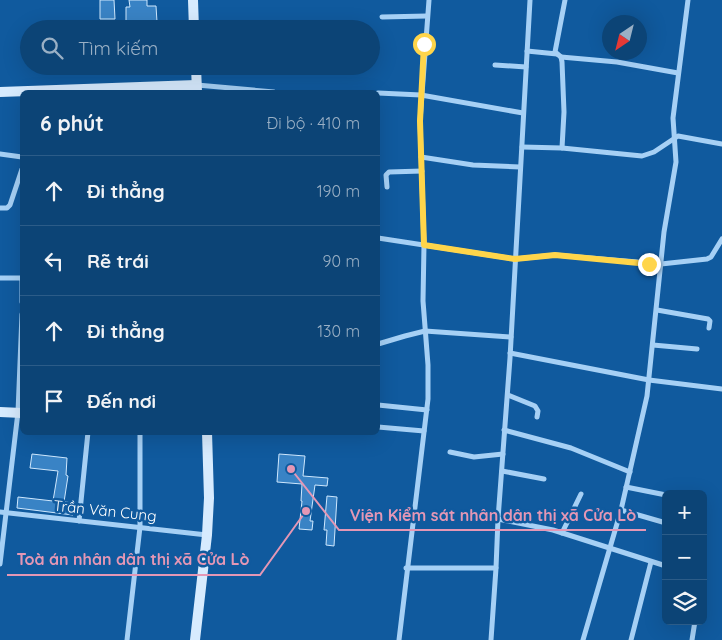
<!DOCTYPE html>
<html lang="vi">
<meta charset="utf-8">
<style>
body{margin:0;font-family:Quicksand,sans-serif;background:#154b7b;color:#f1f3f6}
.controls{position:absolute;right:15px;bottom:15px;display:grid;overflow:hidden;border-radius:8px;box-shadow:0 5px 20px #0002}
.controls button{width:45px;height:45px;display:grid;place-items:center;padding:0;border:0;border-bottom:1px solid #2c5c88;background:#0c4476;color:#f1f3f6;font:25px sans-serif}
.compass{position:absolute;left:602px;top:15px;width:45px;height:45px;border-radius:50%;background:#0c4476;box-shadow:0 5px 20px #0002;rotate:215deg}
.stop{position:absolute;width:15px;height:15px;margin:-11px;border:4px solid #ffd54a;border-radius:50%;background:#fff}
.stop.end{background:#ffd54a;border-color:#fff;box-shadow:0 1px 5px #0008}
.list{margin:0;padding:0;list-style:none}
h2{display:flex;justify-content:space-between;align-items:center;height:65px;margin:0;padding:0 20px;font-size:21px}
h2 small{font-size:16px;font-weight:400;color:#9ab0c5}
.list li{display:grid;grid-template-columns:32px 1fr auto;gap:15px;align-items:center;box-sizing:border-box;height:70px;padding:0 20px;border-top:1px solid #2c5c88}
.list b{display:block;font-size:19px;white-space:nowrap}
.list em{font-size:16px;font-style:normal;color:#9ab0c5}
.icon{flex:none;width:28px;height:28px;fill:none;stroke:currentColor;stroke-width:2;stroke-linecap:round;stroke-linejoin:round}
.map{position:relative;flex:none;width:722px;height:640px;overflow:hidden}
.search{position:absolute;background:#0c4476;box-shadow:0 5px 20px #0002;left:20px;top:20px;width:360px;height:55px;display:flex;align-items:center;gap:12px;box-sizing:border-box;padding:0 18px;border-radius:28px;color:#9ab0c5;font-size:19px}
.panel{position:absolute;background:#0c4476;box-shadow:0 5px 20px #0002;left:20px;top:90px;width:360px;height:345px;border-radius:8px}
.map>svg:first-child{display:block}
</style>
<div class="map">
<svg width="722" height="640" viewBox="0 0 722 640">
<rect width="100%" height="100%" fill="#105a9e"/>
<g fill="#3983c5" stroke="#cfe8fe">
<polygon points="100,0 114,0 115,19 100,19"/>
<polygon points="129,0 147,0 147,6 156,6 157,22 154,22 154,29 139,29 139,21 126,22 126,7 130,7"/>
<polygon points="32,454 67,458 66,475 68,476 64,502 75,503 73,515 17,508 18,497 53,501 58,471 30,468"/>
<polygon points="279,454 305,456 303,476 328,478 327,486 315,485 310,521 313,521 312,530 299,529 302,501 301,501 302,484 277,482"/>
<polygon points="327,496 337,497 334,546 326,545 327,530 324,530"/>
</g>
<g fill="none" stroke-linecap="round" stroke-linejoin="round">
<g stroke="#a6d0f5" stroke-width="5">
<polyline points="382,17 427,16"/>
<polyline points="527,51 557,54"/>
<polyline points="561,57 617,62 678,73"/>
<polyline points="495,65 526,67"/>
<polyline points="197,85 274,92"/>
<polyline points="378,93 421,95 523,113"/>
<polyline points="522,147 562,148 642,156 654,152 678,136 722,144"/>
<polyline points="562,148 564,112 562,62 561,57 555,52 565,0"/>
<polyline points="0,154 22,157"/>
<polyline points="421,157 473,165 520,167"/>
<polyline points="387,187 386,175 389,172 422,171"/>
<polyline points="0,208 7,208 10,205 22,169"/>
<polyline points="378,238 515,259 555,255 661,264 707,259 711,257 722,239"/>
<polyline points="0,278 22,278"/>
<polyline points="22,278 22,302"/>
<polyline points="657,310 708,319 710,321 709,328"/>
<polyline points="378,344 405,336 425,331 511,337"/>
<polyline points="653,345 697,349"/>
<polyline points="510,353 649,380 722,389"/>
<polyline points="508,395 535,406 538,411 537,417"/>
<polyline points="378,405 427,410"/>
<polyline points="378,427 424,431"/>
<polyline points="504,430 571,448 630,472"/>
<polyline points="450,452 474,457 503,454"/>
<polyline points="502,471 544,479"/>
<polyline points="626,487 666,495"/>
<polyline points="621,510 666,523"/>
<polyline points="0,512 207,535"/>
<polyline points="498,519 553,530 666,566"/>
<polyline points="79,521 88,432"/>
<polyline points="562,533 581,494"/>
<polyline points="0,564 18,412 22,314"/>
<polyline points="406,568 496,568 498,519 510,358 530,0"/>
<polyline points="127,640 140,527 140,432"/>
<polyline points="399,640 428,399 428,365 423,301 424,245 420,121 429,0"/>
<polyline points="491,640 496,568"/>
<polyline points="583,640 621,510 647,396 664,232 676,162 673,118 688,0"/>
<polyline points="631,640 651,562"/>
<polyline points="692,640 695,621"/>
</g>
<g stroke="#d7ebfe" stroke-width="10">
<polyline points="193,0 194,29"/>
<polyline points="196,66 197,92"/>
<polyline points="0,92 196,85"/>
<polyline points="0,412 22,413"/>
<polyline points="195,640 207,535 209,498 207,432"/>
</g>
</g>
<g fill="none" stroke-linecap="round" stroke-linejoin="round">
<polyline stroke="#ffd54a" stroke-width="6" points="424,44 420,121 424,245 515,259 555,255 649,264"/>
</g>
<g text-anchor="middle" stroke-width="5" stroke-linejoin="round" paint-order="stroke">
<g font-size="15" fill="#fff" stroke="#105a9e">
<text transform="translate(105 511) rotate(6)" y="5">Trần Văn Cung</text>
</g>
</g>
<path fill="none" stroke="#e497b5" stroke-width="2" d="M291 469L339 530H646M306 511L260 575H7"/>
<g fill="#e497b5" stroke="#105a9e" stroke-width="2">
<circle cx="291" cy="469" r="5"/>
<circle cx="306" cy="511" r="5"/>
</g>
<g font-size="16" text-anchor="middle" font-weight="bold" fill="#e497b5" stroke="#105a9e" stroke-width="5" stroke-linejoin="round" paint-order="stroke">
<text x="493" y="521">Viện Kiểm sát nhân dân thị xã Cửa Lò</text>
<text x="133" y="565">Toà án nhân dân thị xã Cửa Lò</text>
</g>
</svg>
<div class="controls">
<button>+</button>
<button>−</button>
<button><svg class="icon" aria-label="layers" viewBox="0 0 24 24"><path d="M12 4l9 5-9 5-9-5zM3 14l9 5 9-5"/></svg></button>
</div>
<svg class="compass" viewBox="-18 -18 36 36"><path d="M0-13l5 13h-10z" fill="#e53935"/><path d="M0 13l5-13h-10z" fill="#9ab0c5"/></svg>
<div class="stop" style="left:424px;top:44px"></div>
<div class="stop end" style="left:649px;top:264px"></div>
<div class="search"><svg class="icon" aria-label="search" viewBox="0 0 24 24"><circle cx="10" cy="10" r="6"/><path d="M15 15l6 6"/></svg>Tìm kiếm</div>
<section class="panel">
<h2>6 phút<small>Đi bộ · 410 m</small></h2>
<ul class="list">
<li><svg class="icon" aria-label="ahead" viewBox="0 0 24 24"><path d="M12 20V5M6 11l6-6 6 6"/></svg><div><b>Đi thẳng</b></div><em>190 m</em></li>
<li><svg class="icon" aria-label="left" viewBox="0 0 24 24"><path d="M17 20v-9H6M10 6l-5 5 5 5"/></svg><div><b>Rẽ trái</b></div><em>90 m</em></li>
<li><svg class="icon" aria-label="ahead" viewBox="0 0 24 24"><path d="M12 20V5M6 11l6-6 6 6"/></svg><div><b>Đi thẳng</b></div><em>130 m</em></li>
<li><svg class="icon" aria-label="arrive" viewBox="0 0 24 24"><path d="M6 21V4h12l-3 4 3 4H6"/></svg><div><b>Đến nơi</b></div></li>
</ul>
</section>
</div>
